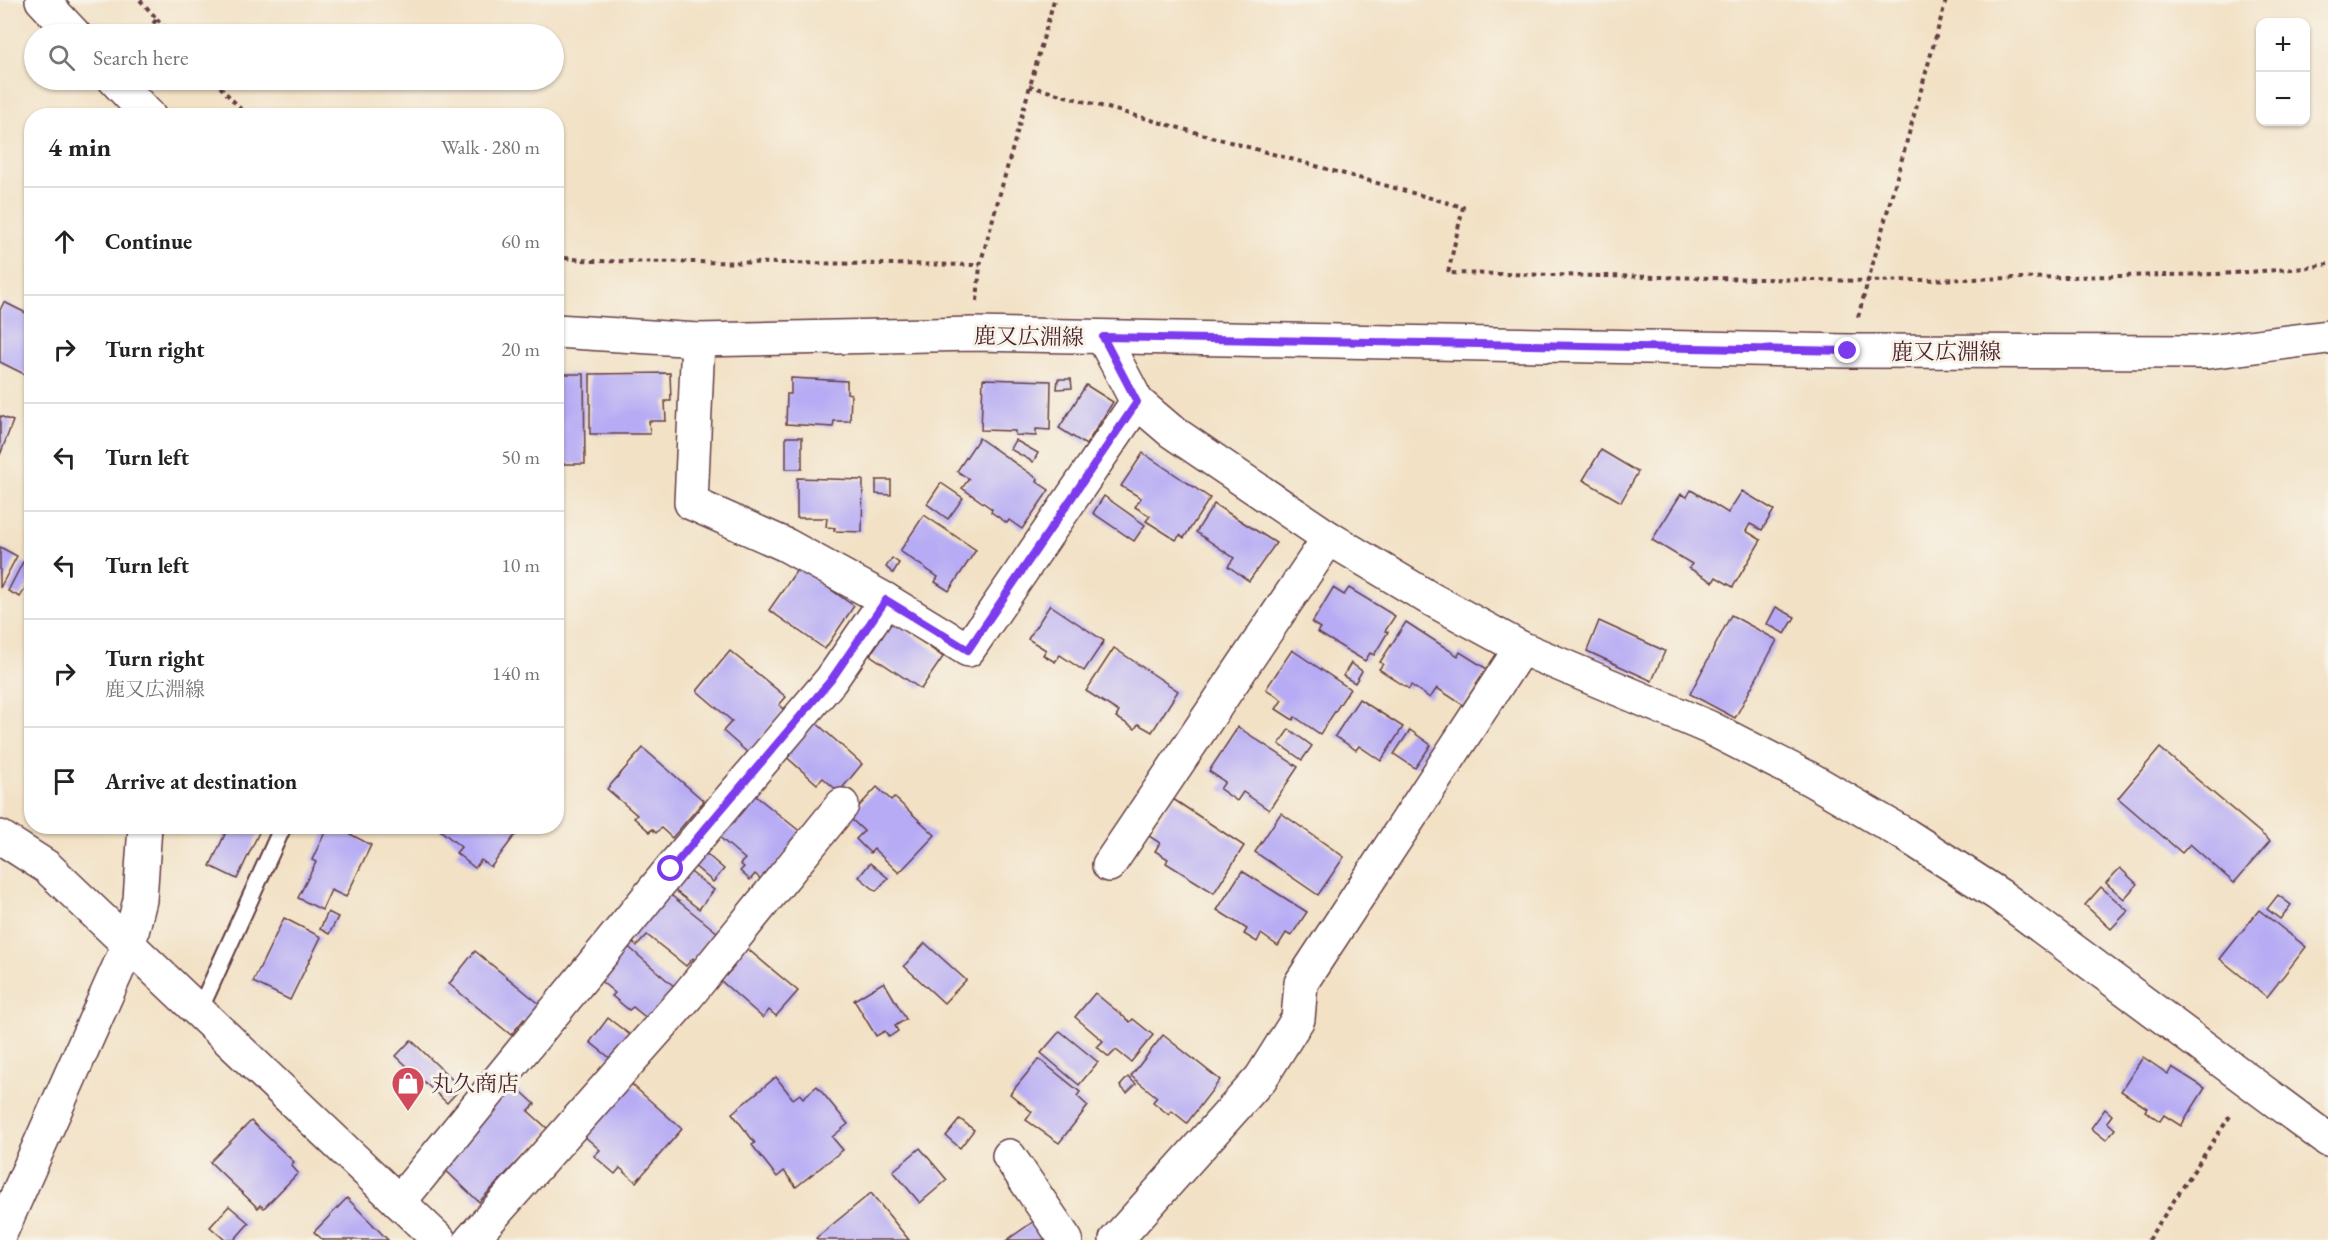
<!DOCTYPE html>
<meta charset="utf-8">
<style>
body{margin:0;font-family:"EB Garamond","Noto Serif JP",serif;background:#f6f6f6;color:#222}
.controls{position:absolute;right:18px;top:18px;display:grid;overflow:hidden;border-radius:12px;box-shadow:0 2px 4px #0004}
.controls button{width:54px;height:54px;display:grid;place-items:center;padding:0;border:0;border-bottom:2px solid #e0e0e0;background:#fff;color:#222;font:30px sans-serif}
.stop{position:absolute;width:18px;height:18px;margin:-14px;border:4px solid #7c3aed;border-radius:50%;background:#fff}
.stop.end{background:#7c3aed;border-color:#fff;box-shadow:0 2px 6px #0008}
.list{margin:0;padding:0;list-style:none}
h2{display:flex;justify-content:space-between;align-items:center;height:78px;margin:0;padding:0 24px;font-size:26px}
h2 small{font-size:20px;font-weight:400;color:#767676}
.list li{display:grid;grid-template-columns:39px 1fr auto;gap:18px;align-items:center;box-sizing:border-box;height:108px;padding:0 24px;border-top:2px solid #e0e0e0}
.list b{display:block;font-size:22px;white-space:nowrap}
.list p{margin:0;font-size:20px;white-space:nowrap;color:#767676}
.list em{font-size:20px;font-style:normal;color:#767676}
.icon{flex:none;width:33px;height:33px;fill:none;stroke:currentColor;stroke-width:2;stroke-linecap:round;stroke-linejoin:round}
.map{position:relative;flex:none;width:2328px;height:1240px;overflow:hidden}
.search{position:absolute;background:#fff;box-shadow:0 2px 4px #0004;left:24px;top:24px;width:540px;height:66px;display:flex;align-items:center;gap:15px;box-sizing:border-box;padding:0 21px;border-radius:33px;color:#767676;font-size:22px}
.panel{position:absolute;background:#fff;box-shadow:0 2px 4px #0004;left:24px;top:108px;width:540px;height:726px;border-radius:24px}
.map>svg:first-child{display:block}
</style>
<div class="map">
<svg width="2328" height="1240" viewBox="0 0 2328 1240">
<rect width="100%" height="100%" fill="#f7f3e8"/>
<filter id="ink" filterUnits="userSpaceOnUse"><feTurbulence type="fractalNoise" baseFrequency=".0167" numOctaves="2"/><feDisplacementMap in="SourceGraphic" scale="12" xChannelSelector="R" yChannelSelector="G"/><feConvolveMatrix kernelMatrix="1 2 1 2 8 2 1 2 1" color-interpolation-filters="sRGB"/></filter>
<filter id="wash" filterUnits="userSpaceOnUse"><feTurbulence type="fractalNoise" baseFrequency=".008" numOctaves="4" result="noise"/><feDisplacementMap in="SourceGraphic" scale="24" xChannelSelector="R" yChannelSelector="G"/><feGaussianBlur stdDeviation="1.35" result="paint"/><feColorMatrix in="noise" values="0 0 0 0 0 0 0 0 0 0 0 0 0 0 0 0 0 1.4 0 .05"/><feComposite in="paint" operator="in"/></filter>
<g filter="url(#wash)">
<rect width="100%" height="100%" fill="#f2e1c5"/>
<g id="blocks">
<g fill="#b6abf4">
<polygon points="4,302 32,316 32,378 0,362 0,310"/>
<polygon points="670,373 671,401 665,401 666,421 649,421 650,434 590,434 590,374"/>
<polygon points="556,374 584,374 585,464 556,464"/>
<polygon points="791,378 847,381 847,393 851,394 850,421 834,421 833,427 786,424 787,394 791,394"/>
<polygon points="983,379 1051,381 1050,430 1036,429 1036,436 1015,435 1015,431 981,430"/>
<polygon points="1058,379 1071,379 1072,388 1057,389"/>
<polygon points="1086,385 1113,402 1086,445 1059,428"/>
<polygon points="0,416 13,421 0,455"/>
<rect x="786" y="437" width="16" height="32"/>
<polygon points="979,438 1038,479 1037,482 1049,490 1022,529 1009,520 1007,523 991,512 992,509 962,488 969,479 957,471"/>
<polygon points="1015,440 1038,453 1033,462 1010,449"/>
<polygon points="1601,450 1638,472 1621,502 1583,480"/>
<polygon points="1143,453 1210,498 1184,538 1180,535 1176,540 1146,521 1150,516 1135,507 1141,498 1121,486"/>
<polygon points="797,478 863,480 862,532 834,531 835,528 826,527 827,518 797,518"/>
<polygon points="876,480 891,480 891,495 876,494"/>
<polygon points="941,483 963,498 948,519 927,504"/>
<polygon points="1691,490 1728,513 1742,491 1774,510 1762,530 1750,524 1746,531 1761,540 1733,587 1716,577 1713,582 1689,568 1692,564 1652,540 1681,494 1687,497"/>
<polygon points="1104,496 1145,525 1134,541 1093,513"/>
<polygon points="1214,504 1276,543 1249,581 1228,566 1234,558 1196,532"/>
<polygon points="924,515 976,550 949,591 935,582 938,577 900,551"/>
<polygon points="0,547 17,556 0,588"/>
<polygon points="892,558 899,563 893,573 886,567"/>
<polygon points="23,562 32,566 32,576 20,597 8,591"/>
<polygon points="799,567 854,606 825,649 769,610"/>
<polygon points="1333,588 1344,595 1349,588 1395,616 1385,631 1388,632 1374,655 1370,653 1365,661 1317,632 1320,628 1312,623"/>
<polygon points="1050,605 1104,641 1084,671 1060,655 1055,662 1043,655 1046,650 1028,639"/>
<polygon points="1776,607 1795,617 1785,634 1767,624"/>
<polygon points="1731,615 1777,640 1735,718 1690,694"/>
<polygon points="893,621 943,657 921,689 870,655"/>
<polygon points="1599,621 1665,651 1652,681 1587,651"/>
<polygon points="1406,622 1458,656 1460,652 1487,669 1463,705 1437,688 1430,698 1411,685 1409,689 1379,669 1383,664 1380,662"/>
<polygon points="1114,648 1178,691 1152,732 1138,724 1135,729 1116,717 1119,712 1086,691"/>
<polygon points="1292,650 1350,689 1320,734 1295,717 1293,720 1276,709 1282,700 1266,689"/>
<polygon points="730,651 786,697 779,705 784,710 748,753 723,731 732,721 697,691"/>
<polygon points="1351,663 1362,671 1355,683 1343,676"/>
<polygon points="1359,699 1403,727 1381,761 1359,746 1356,750 1335,736"/>
<polygon points="813,720 862,764 839,792 823,778 817,784 783,754"/>
<polygon points="1238,727 1298,767 1269,810 1243,792 1237,801 1220,789 1225,782 1209,771"/>
<polygon points="1289,729 1312,746 1302,760 1279,744"/>
<polygon points="1410,730 1431,745 1415,768 1394,754"/>
<polygon points="643,748 704,801 672,838 661,828 656,833 652,829 650,832 634,818 637,815 607,789"/>
<polygon points="2160,748 2270,841 2234,883 2190,844 2182,853 2118,798"/>
<polygon points="877,787 891,800 894,797 935,835 899,873 874,849 870,853 856,839 864,831 849,817"/>
<polygon points="752,793 802,833 763,881 755,874 750,880 740,871 744,867 740,864 745,859 717,835"/>
<polygon points="1173,799 1244,846 1214,893 1166,863 1168,859 1155,851 1160,843 1149,836"/>
<polygon points="1281,813 1344,857 1318,895 1255,852"/>
<polygon points="221,826 262,826 237,879 210,866 225,834 219,831"/>
<polygon points="328,826 335,826 371,845 346,897 331,890 322,910 298,898 316,862 312,860"/>
<polygon points="435,826 522,826 491,867 481,860 475,868 456,853 461,847"/>
<polygon points="703,851 724,869 713,882 692,864"/>
<polygon points="870,863 888,878 876,891 859,877"/>
<polygon points="2120,868 2137,884 2124,899 2106,883"/>
<polygon points="688,870 714,890 699,909 673,889"/>
<polygon points="1242,871 1307,912 1291,936 1286,933 1278,946 1261,934 1257,942 1244,934 1247,929 1217,910"/>
<polygon points="2101,887 2128,911 2111,929 2085,905"/>
<polygon points="667,892 718,933 696,961 693,958 686,966 647,935 637,946 629,939"/>
<polygon points="2278,895 2291,905 2280,919 2267,909"/>
<polygon points="2259,910 2306,947 2267,997 2220,959"/>
<polygon points="328,912 338,917 329,934 320,929"/>
<polygon points="284,918 321,937 290,1000 253,982"/>
<polygon points="624,943 676,988 649,1020 633,1007 629,1010 612,996 615,993 596,977"/>
<polygon points="925,943 966,980 944,1003 904,966"/>
<polygon points="744,946 798,991 776,1016 769,1010 763,1018 721,981 734,967 730,963"/>
<polygon points="475,951 542,1006 529,1023 524,1019 511,1035 449,984"/>
<polygon points="884,982 906,1019 895,1026 898,1031 889,1037 885,1031 876,1036 854,1000"/>
<polygon points="1095,993 1130,1022 1133,1019 1153,1035 1131,1062 1116,1050 1109,1057 1097,1047 1103,1041 1075,1017"/>
<polygon points="608,1018 634,1038 615,1062 590,1042"/>
<polygon points="1060,1031 1098,1062 1079,1085 1041,1053"/>
<polygon points="1163,1035 1220,1080 1187,1123 1172,1111 1169,1115 1153,1102 1157,1097 1131,1076"/>
<polygon points="411,1040 461,1088 447,1103 396,1056"/>
<polygon points="2143,1057 2168,1074 2172,1067 2205,1088 2181,1126 2164,1115 2160,1121 2145,1111 2147,1108 2121,1091"/>
<polygon points="1039,1059 1080,1092 1077,1096 1088,1106 1059,1143 1026,1120 1032,1112 1010,1094"/>
<polygon points="776,1077 793,1099 800,1094 803,1098 817,1086 848,1124 832,1137 843,1150 796,1187 784,1171 777,1177 752,1145 755,1143 732,1113"/>
<polygon points="1128,1077 1136,1084 1127,1093 1120,1086"/>
<polygon points="628,1081 682,1129 636,1182 620,1168 615,1174 594,1156 600,1150 582,1134"/>
<polygon points="514,1085 535,1104 528,1111 548,1129 479,1202 439,1164"/>
<polygon points="2105,1109 2112,1115 2107,1122 2115,1129 2106,1140 2091,1128"/>
<polygon points="960,1119 974,1130 960,1148 946,1136"/>
<polygon points="251,1121 294,1162 291,1165 298,1173 264,1208 260,1205 258,1208 210,1162"/>
<polygon points="920,1148 947,1180 920,1203 893,1171"/>
<polygon points="871,1193 909,1240 818,1240 816,1238"/>
<polygon points="347,1198 388,1240 323,1240 314,1232"/>
<polygon points="229,1206 249,1223 234,1240 225,1240 210,1227"/>
<polygon points="1037,1219 1051,1240 1007,1240"/>
</g>
</g>
</g>
<g filter="url(#ink)">
<use href="#blocks" fill-opacity="0" stroke="#633c42" stroke-width="1.5"/>
<g fill="none" stroke-linecap="round" stroke-linejoin="round">
<defs>
<polyline id="lane" points="199,1011 283,826"/>
<g id="street">
<polyline points="1103,337 1137,402 1171,431 1329,538 1429,598 1521,648 1708,727 1812,780 1906,835 1999,895 2328,1140"/>
<polyline points="698,340 691,503 786,545 886,600 968,650 1137,402"/>
<polyline points="1109,865 1329,538"/>
<polyline points="1009,1156 1066,1240"/>
<polyline points="399,1202 671,869 831,680 886,600"/>
<polyline points="0,1234 129,944 140,900 145,826"/>
<polyline points="471,1240 688,995 842,805"/>
<polyline points="1116,1240 1261,1078 1298,1019 1301,983 1521,648"/>
</g>
<g id="secondary">
<polyline points="42,0 74,34"/>
<polyline points="115,80 149,116"/>
<polyline points="556,331 698,340 974,334 1848,351 2208,352 2328,337"/>
<polyline points="0,837 47,867 439,1240"/>
</g>
</defs>
<use href="#lane" stroke="#633c42" stroke-width="20"/>
<use href="#street" stroke="#633c42" stroke-width="36"/>
<use href="#secondary" stroke="#633c42" stroke-width="36"/>
<g stroke="#633c42" stroke-width="4" stroke-dasharray="4.5 4.5" stroke-linecap="butt">
<polyline points="140,0 157,19 144,34"/>
<polyline points="157,19 172,34"/>
<polyline points="214,80 247,116"/>
<polyline points="1029,86 1463,207 1448,273 1868,281 2218,274 2307,268 2328,264"/>
<polyline points="556,257 593,261 980,265"/>
<polyline points="977,301 980,265 1054,0"/>
<polyline points="1858,317 1946,0"/>
<polyline points="2148,1240 2232,1113"/>
</g>
<use href="#lane" stroke="#fff" stroke-width="16"/>
<use href="#street" stroke="#fff" stroke-width="33"/>
<use href="#secondary" stroke="#fff" stroke-width="33"/>
</g>
</g>
<g fill="none" stroke-linecap="round" stroke-linejoin="round" filter="url(#ink)">
<polyline stroke="#7c3aed" stroke-width="8" points="671,869 831,680 886,600 968,650 1137,402 1103,337 1848,351"/>
</g>
<defs>
<symbol id="shop-pin" viewBox="-11 -11 22 30"><path d="M0 17L-7.5 6A9.5 9.5 0 1 1 7.5 6Z" fill="#d1495b" stroke="#f7f3e8"/><path d="M-5-2.5h2.3a2.7 3.5 0 0 1 5.4 0H5L5.5 6h-11ZM-1.5-2.5h3a1.5 2.3 0 0 0-3 0Z" fill="#fff"/></symbol>
</defs>
<g fill-rule="evenodd">
<use href="#shop-pin" x="389" y="1064" width="38" height="52"/>
</g>
<g text-anchor="middle" stroke-width="6" stroke-linejoin="round" paint-order="stroke">
<g font-size="22" fill="#4a1f2b" stroke="#f7f3e8">
<text transform="translate(1029 336) rotate(1)" y="8">鹿又広淵線</text>
<text x="1946" y="359">鹿又広淵線</text>
</g>
<g font-size="22" fill="#4a1f2b" stroke="#f7f3e8" text-anchor="start">
<text x="431" y="1091">丸久商店</text>
</g>
</g>
</svg>
<div class="controls">
<button>+</button>
<button>−</button>
</div>
<div class="stop" style="left:671px;top:869px"></div>
<div class="stop end" style="left:1848px;top:351px"></div>
<div class="search"><svg class="icon" aria-label="search" viewBox="0 0 24 24"><circle cx="10" cy="10" r="6"/><path d="M15 15l6 6"/></svg>Search here</div>
<section class="panel">
<h2>4 min<small>Walk · 280 m</small></h2>
<ul class="list">
<li><svg class="icon" aria-label="ahead" viewBox="0 0 24 24"><path d="M12 20V5M6 11l6-6 6 6"/></svg><div><b>Continue</b></div><em>60 m</em></li>
<li><svg class="icon" aria-label="right" viewBox="0 0 24 24"><path d="M7 20v-9h11M14 6l5 5-5 5"/></svg><div><b>Turn right</b></div><em>20 m</em></li>
<li><svg class="icon" aria-label="left" viewBox="0 0 24 24"><path d="M17 20v-9H6M10 6l-5 5 5 5"/></svg><div><b>Turn left</b></div><em>50 m</em></li>
<li><svg class="icon" aria-label="left" viewBox="0 0 24 24"><path d="M17 20v-9H6M10 6l-5 5 5 5"/></svg><div><b>Turn left</b></div><em>10 m</em></li>
<li><svg class="icon" aria-label="right" viewBox="0 0 24 24"><path d="M7 20v-9h11M14 6l5 5-5 5"/></svg><div><b>Turn right</b><p>鹿又広淵線</p></div><em>140 m</em></li>
<li><svg class="icon" aria-label="arrive" viewBox="0 0 24 24"><path d="M6 21V4h12l-3 4 3 4H6"/></svg><div><b>Arrive at destination</b></div></li>
</ul>
</section>
</div>
